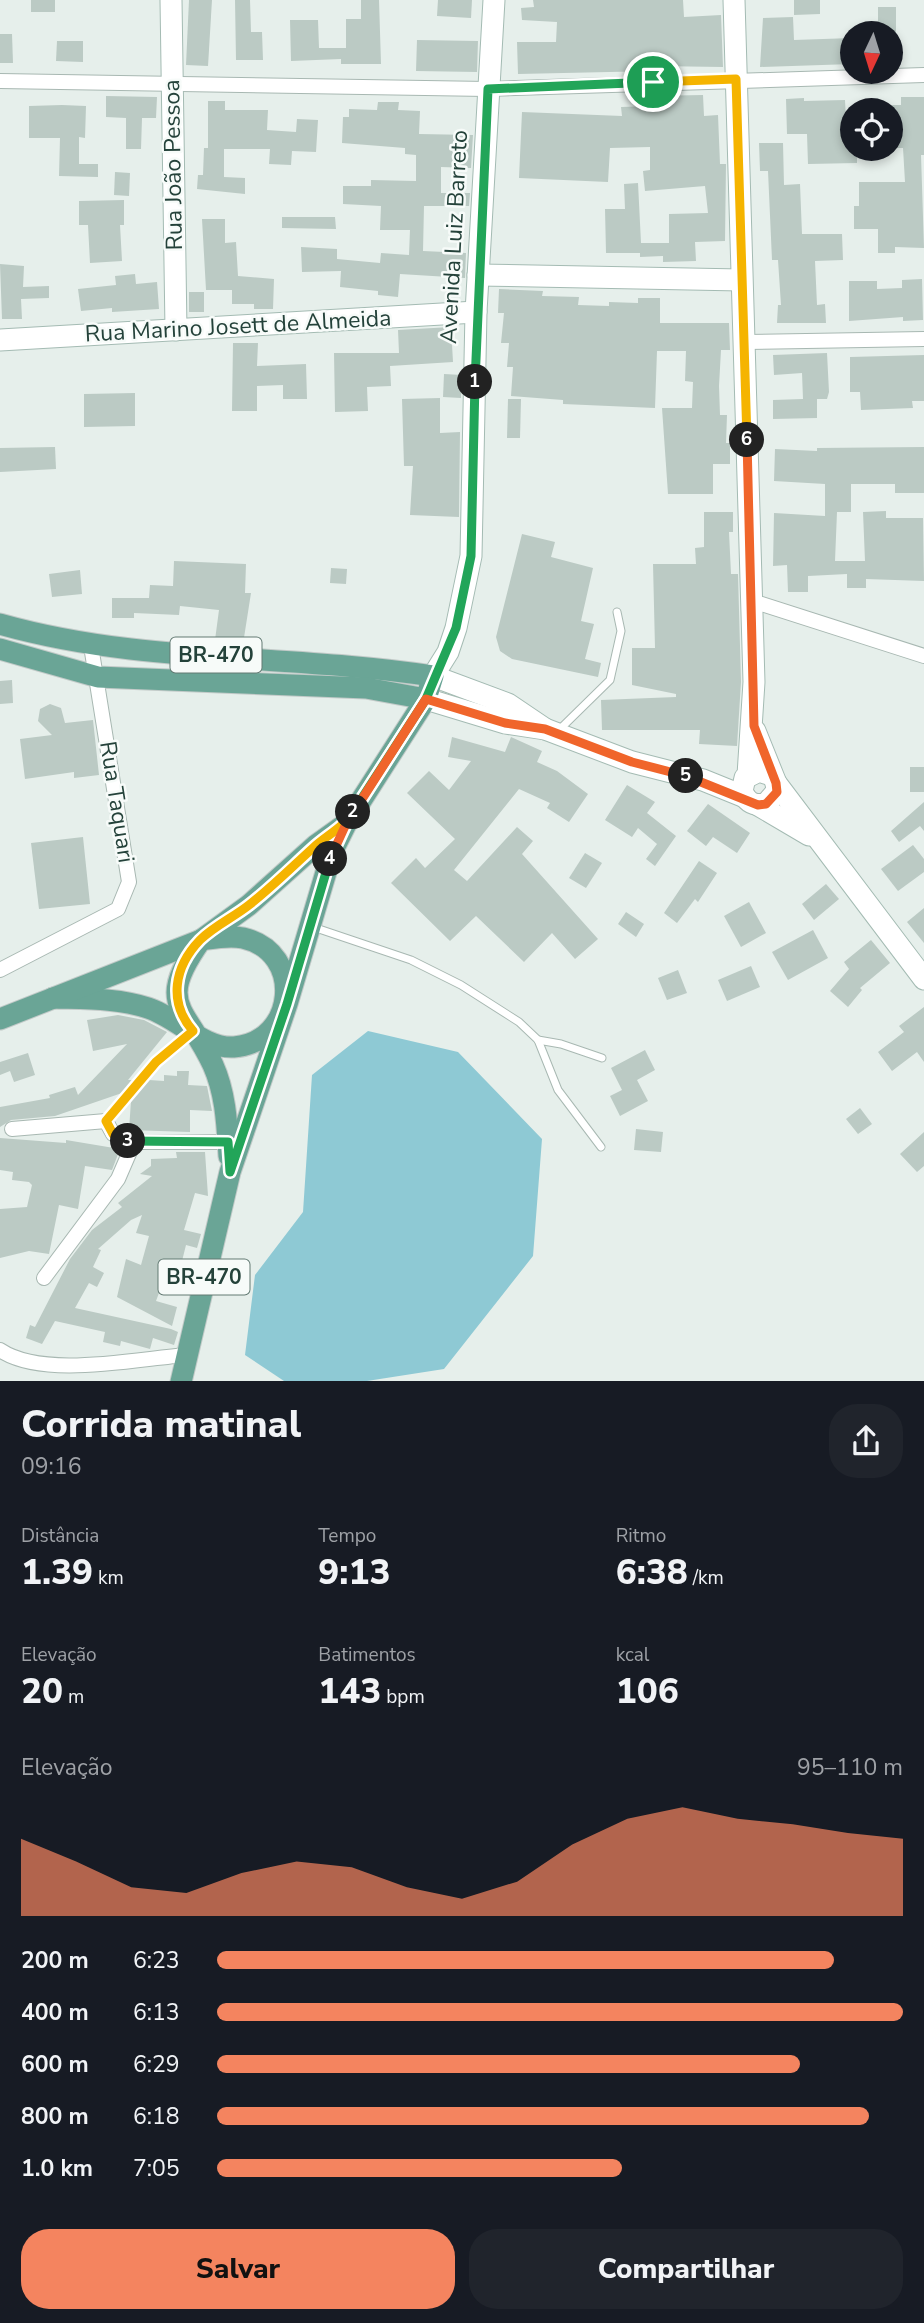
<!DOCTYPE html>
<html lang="pt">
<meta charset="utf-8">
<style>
:root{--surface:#171b24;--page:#20242c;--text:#f1f3f6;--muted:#9ea1a6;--accent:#f4845f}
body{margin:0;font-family:"Nunito Sans",sans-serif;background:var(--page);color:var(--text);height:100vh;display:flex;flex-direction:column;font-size:26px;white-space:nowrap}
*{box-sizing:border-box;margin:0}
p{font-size:23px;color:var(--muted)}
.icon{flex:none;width:38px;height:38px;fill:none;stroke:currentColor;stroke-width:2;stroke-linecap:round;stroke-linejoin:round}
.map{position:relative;height:1381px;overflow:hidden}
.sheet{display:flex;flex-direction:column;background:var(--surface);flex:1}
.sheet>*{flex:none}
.needle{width:46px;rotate:184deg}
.fabs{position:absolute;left:840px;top:21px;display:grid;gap:14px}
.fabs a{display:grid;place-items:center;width:63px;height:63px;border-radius:50%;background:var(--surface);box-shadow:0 4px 10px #0003;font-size:35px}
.pin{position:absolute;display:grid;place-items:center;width:60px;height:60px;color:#fff;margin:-30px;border:4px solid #fff;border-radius:50%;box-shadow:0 2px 7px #0007}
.km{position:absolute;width:35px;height:35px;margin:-18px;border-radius:50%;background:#222;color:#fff;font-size:19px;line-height:35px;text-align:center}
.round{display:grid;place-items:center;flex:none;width:74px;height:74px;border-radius:28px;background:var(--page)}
.head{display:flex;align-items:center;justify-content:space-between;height:119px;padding:0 21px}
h1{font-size:38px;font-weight:800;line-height:52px}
.stats{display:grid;grid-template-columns:repeat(3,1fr);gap:10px;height:119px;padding:7px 21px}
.stats div{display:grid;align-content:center}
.stats b{font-size:35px;font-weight:800}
.stats small{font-size:19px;font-weight:400}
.stats p{font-size:19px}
.chart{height:196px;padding:14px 21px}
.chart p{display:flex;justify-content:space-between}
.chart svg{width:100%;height:126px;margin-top:7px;fill:var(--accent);opacity:.7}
.action{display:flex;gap:14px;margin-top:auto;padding:14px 21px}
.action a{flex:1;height:80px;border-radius:28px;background:var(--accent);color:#111;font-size:28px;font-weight:800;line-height:80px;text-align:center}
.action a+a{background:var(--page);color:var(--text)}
ul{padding:0 21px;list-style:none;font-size:23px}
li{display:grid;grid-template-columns:112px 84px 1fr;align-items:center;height:52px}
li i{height:18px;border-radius:9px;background:var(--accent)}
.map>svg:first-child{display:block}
.water{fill:#8ec9d4}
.building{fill:#bbcac4}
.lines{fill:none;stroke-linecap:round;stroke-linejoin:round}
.lane-casing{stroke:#a8b8b2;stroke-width:9}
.street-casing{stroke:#a8b8b2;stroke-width:16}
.secondary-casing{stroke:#a4bbb3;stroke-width:23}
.primary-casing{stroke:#c2cac8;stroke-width:23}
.lane{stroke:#fff;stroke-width:7}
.street{stroke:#fff;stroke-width:14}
.secondary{stroke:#fff;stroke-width:21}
.primary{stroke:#6aa596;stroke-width:21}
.split-1-casing{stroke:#fff;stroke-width:14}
.split-2-casing{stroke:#fff;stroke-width:14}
.split-3-casing{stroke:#fff;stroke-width:14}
.split-4-casing{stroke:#fff;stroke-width:14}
.split-5-casing{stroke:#fff;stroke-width:14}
.split-6-casing{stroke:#fff;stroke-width:14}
.split-7-casing{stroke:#fff;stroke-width:14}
.split-1{stroke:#22a559;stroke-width:9}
.split-2{stroke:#22a559;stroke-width:9}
.split-3{stroke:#f5b400;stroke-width:9}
.split-4{stroke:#22a559;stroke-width:9}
.split-5{stroke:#f0652b;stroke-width:9}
.split-6{stroke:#f0652b;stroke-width:9}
.split-7{stroke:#f5b400;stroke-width:9}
.labels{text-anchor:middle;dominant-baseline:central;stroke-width:5;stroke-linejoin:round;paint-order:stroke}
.shield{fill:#f7fbf9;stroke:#637a73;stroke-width:2}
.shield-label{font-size:21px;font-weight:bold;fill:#24423a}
.street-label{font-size:23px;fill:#24423a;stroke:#f7fbf9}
</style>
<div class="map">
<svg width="924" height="1382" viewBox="0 0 924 1382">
<rect width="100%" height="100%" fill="#e6efeb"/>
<!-- water -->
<polygon class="water" points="368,1031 458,1052 542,1139 533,1256 444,1369 367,1381 284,1381 245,1355 255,1275 303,1212 312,1075"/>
<!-- building -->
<g class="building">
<rect x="31" y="0" width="24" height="12"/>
<polygon points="189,0 212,0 208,66 186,65"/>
<polygon points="235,0 250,0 251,32 262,32 263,60 236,60"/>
<polygon points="361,0 379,0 381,64 341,64 341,59 291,61 290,20 318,20 319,48 346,48 346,19 361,19"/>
<polygon points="438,0 472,0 471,18 437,16"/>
<polygon points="533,0 683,0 684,17 721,15 723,67 655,66 655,71 518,74 517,42 556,42 557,22 522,20 521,8 534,7"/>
<polygon points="794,0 820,0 820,14 794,15"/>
<rect x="878" y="7" width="18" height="26"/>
<polygon points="793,17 794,40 852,38 852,64 760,67 763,18"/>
<polygon points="0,34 12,34 13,63 0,63"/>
<polygon points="417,40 478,41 477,72 416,71"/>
<polygon points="57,41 83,41 83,62 56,61"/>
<polygon points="703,95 704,116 718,115 720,164 726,164 725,241 695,242 696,261 663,262 663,256 640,257 640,253 606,253 605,209 625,209 624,184 638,183 641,243 669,243 669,214 708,213 705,186 645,191 643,171 650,170 650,147 610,148 608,182 519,178 522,112 622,116 621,107 651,106 650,96"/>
<polygon points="106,96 157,97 156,118 142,118 141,149 126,149 126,118 106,117"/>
<polygon points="901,97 924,97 924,155 921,155 924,248 895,247 895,253 878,253 878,229 854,229 854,206 859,206 859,182 905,182 903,148 891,148 891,105 901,105"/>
<polygon points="804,98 804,101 845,100 847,140 852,139 852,149 857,149 857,163 808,164 807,134 787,134 786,99"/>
<polygon points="208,101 225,101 225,110 268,110 267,130 296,132 297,119 318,120 316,152 292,151 291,165 269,164 270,149 224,149 224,177 245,178 245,194 197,189 198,175 203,175 204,148 208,148"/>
<polygon points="378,102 399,102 398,110 420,111 419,134 473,135 471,168 441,167 441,193 470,193 469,206 424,206 423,251 466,253 465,278 400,274 398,297 378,295 378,291 340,287 341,271 302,272 301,247 337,249 337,259 380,263 381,253 409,255 410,230 380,230 381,206 343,204 343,186 371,186 371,180 416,181 416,155 405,154 405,148 342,143 343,117 349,117 349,109 377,110"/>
<polygon points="62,105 86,106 85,138 79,137 79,164 98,164 98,177 59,176 60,138 29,138 29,106"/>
<polygon points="759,143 783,143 784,185 800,184 802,234 842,234 843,260 815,261 817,305 825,304 826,323 777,323 778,305 781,305 778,260 772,260 768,171 760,171"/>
<polygon points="115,172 130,173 129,196 114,195"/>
<polygon points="124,200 124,225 120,225 122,261 90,263 88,225 79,225 79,201"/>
<polygon points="282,217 335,217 336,229 282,228"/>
<polygon points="202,219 225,219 225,243 236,242 238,276 274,279 273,309 254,309 254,304 232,304 232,290 206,290"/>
<polygon points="0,264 24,266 23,287 49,286 49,298 21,299 22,319 2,319"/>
<polygon points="135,274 136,284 157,282 159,309 112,312 112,308 81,311 78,289 116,285 115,276"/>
<polygon points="922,279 923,320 903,321 903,317 849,321 849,281 877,281 877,289 902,288 902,280"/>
<polygon points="499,289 543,291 542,296 579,297 578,305 609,306 609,302 638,303 638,298 660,298 660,323 729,323 730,350 721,350 719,386 720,415 727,415 726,443 730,443 730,464 713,464 713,494 668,494 662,408 692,408 693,382 685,381 686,351 657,351 655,408 563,404 563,400 511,396 513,367 507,367 509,343 501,343 504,313 498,313"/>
<rect x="189" y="292" width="15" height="20"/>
<polygon points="451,327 453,362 390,366 391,386 367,387 368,411 335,412 334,353 399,353 398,330"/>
<polygon points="233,343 258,343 257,366 306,364 307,399 283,399 283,385 257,386 257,411 232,411"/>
<polygon points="827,353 829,392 827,399 817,399 817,418 773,419 773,400 803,399 802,373 774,375 773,355"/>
<polygon points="924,355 924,401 912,401 913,408 861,410 860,392 850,392 850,357"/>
<polygon points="444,374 462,375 461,398 443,397"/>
<polygon points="135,393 135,426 84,427 84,394"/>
<polygon points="440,398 440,433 460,432 459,517 410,515 413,466 404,466 402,399"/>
<polygon points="508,399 521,399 520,438 507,438"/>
<polygon points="55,447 56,469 0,472 0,448"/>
<polygon points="924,447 924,493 895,493 895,484 851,484 851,512 837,512 835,561 865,561 863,512 886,511 886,518 923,518 924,581 866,579 866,588 847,588 847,574 808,576 808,592 788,592 787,565 773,566 774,513 825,516 825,484 774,481 775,449 817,451 817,448"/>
<polygon points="704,512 733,512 733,532 729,532 731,574 738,574 741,682 737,746 699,744 700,730 602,730 601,700 676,697 676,694 632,685 632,648 655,648 653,564 696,564 695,548 704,547"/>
<polygon points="522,534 555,542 551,557 593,568 581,621 594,624 585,659 601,663 598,677 512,659 500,651 496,637"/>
<polygon points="174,561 246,564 245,593 251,593 243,644 215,640 219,610 180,606 179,615 134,613 134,618 112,618 112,598 149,598 150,585 173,586"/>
<polygon points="331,568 347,569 346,584 330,583"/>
<polygon points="80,570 82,594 52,597 49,574"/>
<polygon points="12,680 13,703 0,704 0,681"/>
<polygon points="50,704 61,708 65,723 93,720 99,775 74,778 74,772 25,779 20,739 52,735 38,721 40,709"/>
<polygon points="452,737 505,752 511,737 542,751 537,762 557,771 588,794 569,822 547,808 550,803 519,789 454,870 467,881 517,827 533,841 522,854 598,939 575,959 552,933 524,962 476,916 450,941 391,883 416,858 425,868 455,839 407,793 429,771 449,790 471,761 448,757"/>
<rect x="910" y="767" width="14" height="25"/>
<polygon points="627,785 655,802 647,813 676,836 655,866 646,859 657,844 638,828 632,837 605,820"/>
<polygon points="924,802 924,831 920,826 899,842 891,831"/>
<polygon points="708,804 750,833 737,853 713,837 706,846 687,831"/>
<polygon points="83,837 90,904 39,909 31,843"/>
<polygon points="913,845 924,859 924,872 898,891 881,869"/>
<polygon points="585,853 602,863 586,888 569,878"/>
<polygon points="699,861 717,873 698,902 695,899 677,923 664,913"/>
<polygon points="826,884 839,899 814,920 802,904"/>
<polygon points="749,902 766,933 741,947 724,916"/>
<polygon points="924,908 924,943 907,922"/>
<polygon points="626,912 644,924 636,937 618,924"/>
<polygon points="813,930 828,958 788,980 772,952"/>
<polygon points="871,940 890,963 860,988 862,990 848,1007 830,991 849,969 844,962"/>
<polygon points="751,966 760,987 727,1001 718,980"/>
<polygon points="678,970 687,993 667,1000 658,978"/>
<polygon points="924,1007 924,1062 917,1052 892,1071 878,1052 904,1032 899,1026"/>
<polygon points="118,1015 144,1020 167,1032 128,1080 133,1080 122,1093 55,1116 11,1120 0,1127 0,1107 50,1098 49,1095 75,1087 78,1095 127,1044 93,1051 87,1020"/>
<polygon points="645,1050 655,1070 637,1080 648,1101 620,1116 610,1096 622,1090 611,1068"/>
<polygon points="28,1053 35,1075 14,1082 10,1071 0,1075 0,1062"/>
<polygon points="177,1071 189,1071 188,1085 207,1086 212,1111 190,1110 190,1132 129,1130 131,1101 149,1080 164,1081 164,1075 177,1076"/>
<polygon points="860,1108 872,1124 858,1134 846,1119"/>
<polygon points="636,1129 663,1132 661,1152 634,1150"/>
<polygon points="924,1132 924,1166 917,1172 900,1154"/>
<polygon points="0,1138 66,1143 66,1140 120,1149 112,1170 85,1166 78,1209 59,1205 49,1254 29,1251 0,1258 0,1209 27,1207 32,1185 29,1182 12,1180 13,1172 0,1170"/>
<polygon points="176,1152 205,1152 208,1196 195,1193 184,1230 201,1234 197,1248 186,1245 179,1273 167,1271 156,1301 177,1307 172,1326 117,1297 126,1259 141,1265 149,1236 136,1233 142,1215 131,1220 98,1249 101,1250 93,1267 104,1273 97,1287 89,1283 75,1308 171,1329 178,1332 174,1345 153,1338 150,1349 121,1341 120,1346 103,1342 105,1332 55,1321 42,1344 26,1338 30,1325 35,1327 70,1259 92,1230 122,1207 118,1203 152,1176 140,1174 151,1166 151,1159 177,1158"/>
</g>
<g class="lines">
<defs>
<g id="lane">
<polyline points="559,730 610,680 621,631 617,612"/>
<polyline points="313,927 411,960 461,985 519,1022 538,1040 558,1090 601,1147"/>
<polyline points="538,1040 561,1044 602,1058"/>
<polyline points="106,1121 156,1062 190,1034"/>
</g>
<g id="street">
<polyline points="0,81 487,89 924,75"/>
<polyline points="745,342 924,339"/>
<polyline points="752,601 924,656"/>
<polyline points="0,970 118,909 129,882 91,646"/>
<polyline points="12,1129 106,1121 113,1134 134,1142 228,1142"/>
<polyline points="44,1278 118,1179 134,1142"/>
<path d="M0 1350C43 1379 135 1359 186 1355"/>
</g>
<g id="secondary">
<polyline points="171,0 176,330"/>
<polyline points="494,0 476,312 471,556 456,628 448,652 433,676 508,704 545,729"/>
<polyline points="734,0 754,682 748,775"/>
<polyline points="478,275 741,280"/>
<polyline points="0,340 476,312"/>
<polyline points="426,699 505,723 545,729 632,762 703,780 745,797"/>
<path d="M755 731 776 783 777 791 766 804C754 806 747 803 742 791L745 778 759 771 771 775"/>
<polyline points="776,783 924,979"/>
<polyline points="758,805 809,835"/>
</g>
<g id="primary">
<path d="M0 624C141 664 289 654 433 676L426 699 346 824 332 852 287 1004 230 1172 181 1382"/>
<polyline points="0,649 98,677 366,688 426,699"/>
<path d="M53 998C85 999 118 998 148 1008 177 1017 203 1049 234 1047 297 1042 305 952 243 938 229 935 215 938 201 940 154 1006 186 1006 213 1065 226 1094 227 1125 229 1156"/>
<polyline points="0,1019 201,940 249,905 316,845 344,825"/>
</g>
</defs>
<!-- lane casing -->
<use href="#lane" class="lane-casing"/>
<!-- street casing -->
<use href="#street" class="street-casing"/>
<!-- secondary casing -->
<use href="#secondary" class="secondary-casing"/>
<!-- primary casing -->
<use href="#primary" class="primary-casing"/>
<!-- lane -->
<use href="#lane" class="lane"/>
<!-- street -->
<use href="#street" class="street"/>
<!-- secondary -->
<use href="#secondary" class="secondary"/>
<!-- primary -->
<use href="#primary" class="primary"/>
</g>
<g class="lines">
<defs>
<polyline id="split-1" points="475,382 488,89 653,82"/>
<polyline id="split-2" points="353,812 426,699 456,628 471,556 475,382"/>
<path id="split-3" d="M128 1141 113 1134 106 1121 156 1062 193 1031C168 1002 174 967 200 940 214 926 234 917 249 905 271 888 292 867 313 848 327 835 343 828 353 812"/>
<polyline id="split-4" points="128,1141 228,1142 230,1172 287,1004 330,859"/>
<polyline id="split-5" points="330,859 346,824 426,699 505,723 545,729 632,762 686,776"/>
<polyline id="split-6" points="686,776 758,805 766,804 777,792 776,783 754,726 747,440"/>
<polyline id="split-7" points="653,82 736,79 747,440"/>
</defs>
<!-- split-1 casing -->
<use href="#split-1" class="split-1-casing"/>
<!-- split-2 casing -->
<use href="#split-2" class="split-2-casing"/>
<!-- split-3 casing -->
<use href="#split-3" class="split-3-casing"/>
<!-- split-4 casing -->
<use href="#split-4" class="split-4-casing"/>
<!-- split-5 casing -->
<use href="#split-5" class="split-5-casing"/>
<!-- split-6 casing -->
<use href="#split-6" class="split-6-casing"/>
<!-- split-7 casing -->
<use href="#split-7" class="split-7-casing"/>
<!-- split-1 -->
<use href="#split-1" class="split-1"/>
<!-- split-2 -->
<use href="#split-2" class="split-2"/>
<!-- split-3 -->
<use href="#split-3" class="split-3"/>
<!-- split-4 -->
<use href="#split-4" class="split-4"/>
<!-- split-5 -->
<use href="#split-5" class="split-5"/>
<!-- split-6 -->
<use href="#split-6" class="split-6"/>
<!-- split-7 -->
<use href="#split-7" class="split-7"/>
</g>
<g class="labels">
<!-- shield labels -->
<g class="shield">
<rect x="170.5" y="637.5" width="91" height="35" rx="5"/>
<rect x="158.5" y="1259.5" width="91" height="35" rx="5"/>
</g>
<g class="shield-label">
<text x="216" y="655">BR-470</text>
<text x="204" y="1277">BR-470</text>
</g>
<!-- street labels -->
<g class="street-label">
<text transform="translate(173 165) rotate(-91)">Rua João Pessoa</text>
<text transform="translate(454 237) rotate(-87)">Avenida Luiz Barreto</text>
<text transform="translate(238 326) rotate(-3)">Rua Marino Josett de Almeida</text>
<text transform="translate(117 802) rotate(81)">Rua Taquari</text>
</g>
</g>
</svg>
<div class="fabs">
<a><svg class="needle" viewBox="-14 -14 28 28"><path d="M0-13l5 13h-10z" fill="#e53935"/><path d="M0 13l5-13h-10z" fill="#9ea1a6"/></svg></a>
<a><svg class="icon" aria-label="locate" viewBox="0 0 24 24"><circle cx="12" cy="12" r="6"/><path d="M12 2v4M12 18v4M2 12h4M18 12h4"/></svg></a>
</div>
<div class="pin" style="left:653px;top:82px;background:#1e9e55"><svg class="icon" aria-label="arrive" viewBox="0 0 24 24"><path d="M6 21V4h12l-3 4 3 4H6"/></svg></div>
<b class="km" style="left:475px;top:382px">1</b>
<b class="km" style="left:353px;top:812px">2</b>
<b class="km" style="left:128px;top:1141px">3</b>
<b class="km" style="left:330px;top:859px">4</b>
<b class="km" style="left:686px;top:776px">5</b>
<b class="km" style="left:747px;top:440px">6</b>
</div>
<section class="sheet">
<div class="head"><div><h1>Corrida matinal</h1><p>09:16</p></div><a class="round"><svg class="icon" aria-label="share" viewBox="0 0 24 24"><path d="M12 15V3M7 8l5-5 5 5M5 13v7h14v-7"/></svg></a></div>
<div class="stats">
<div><p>Distância</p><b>1.39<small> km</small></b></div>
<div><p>Tempo</p><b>9:13</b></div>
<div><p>Ritmo</p><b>6:38<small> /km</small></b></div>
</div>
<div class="stats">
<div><p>Elevação</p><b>20<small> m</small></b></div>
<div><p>Batimentos</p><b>143<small> bpm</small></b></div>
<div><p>kcal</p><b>106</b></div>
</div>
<div class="chart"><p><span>Elevação</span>95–110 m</p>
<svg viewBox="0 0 160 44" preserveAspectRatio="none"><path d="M0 44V17L10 25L20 34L30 36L40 29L50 25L60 27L70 34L80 38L90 32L100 19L110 10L120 6L130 10L140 12L150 15L160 17V44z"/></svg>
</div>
<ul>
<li><b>200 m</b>6:23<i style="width:90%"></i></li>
<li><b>400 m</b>6:13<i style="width:100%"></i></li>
<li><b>600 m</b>6:29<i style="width:85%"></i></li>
<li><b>800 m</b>6:18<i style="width:95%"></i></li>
<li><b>1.0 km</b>7:05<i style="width:59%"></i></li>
</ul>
<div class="action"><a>Salvar</a><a>Compartilhar</a></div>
</section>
